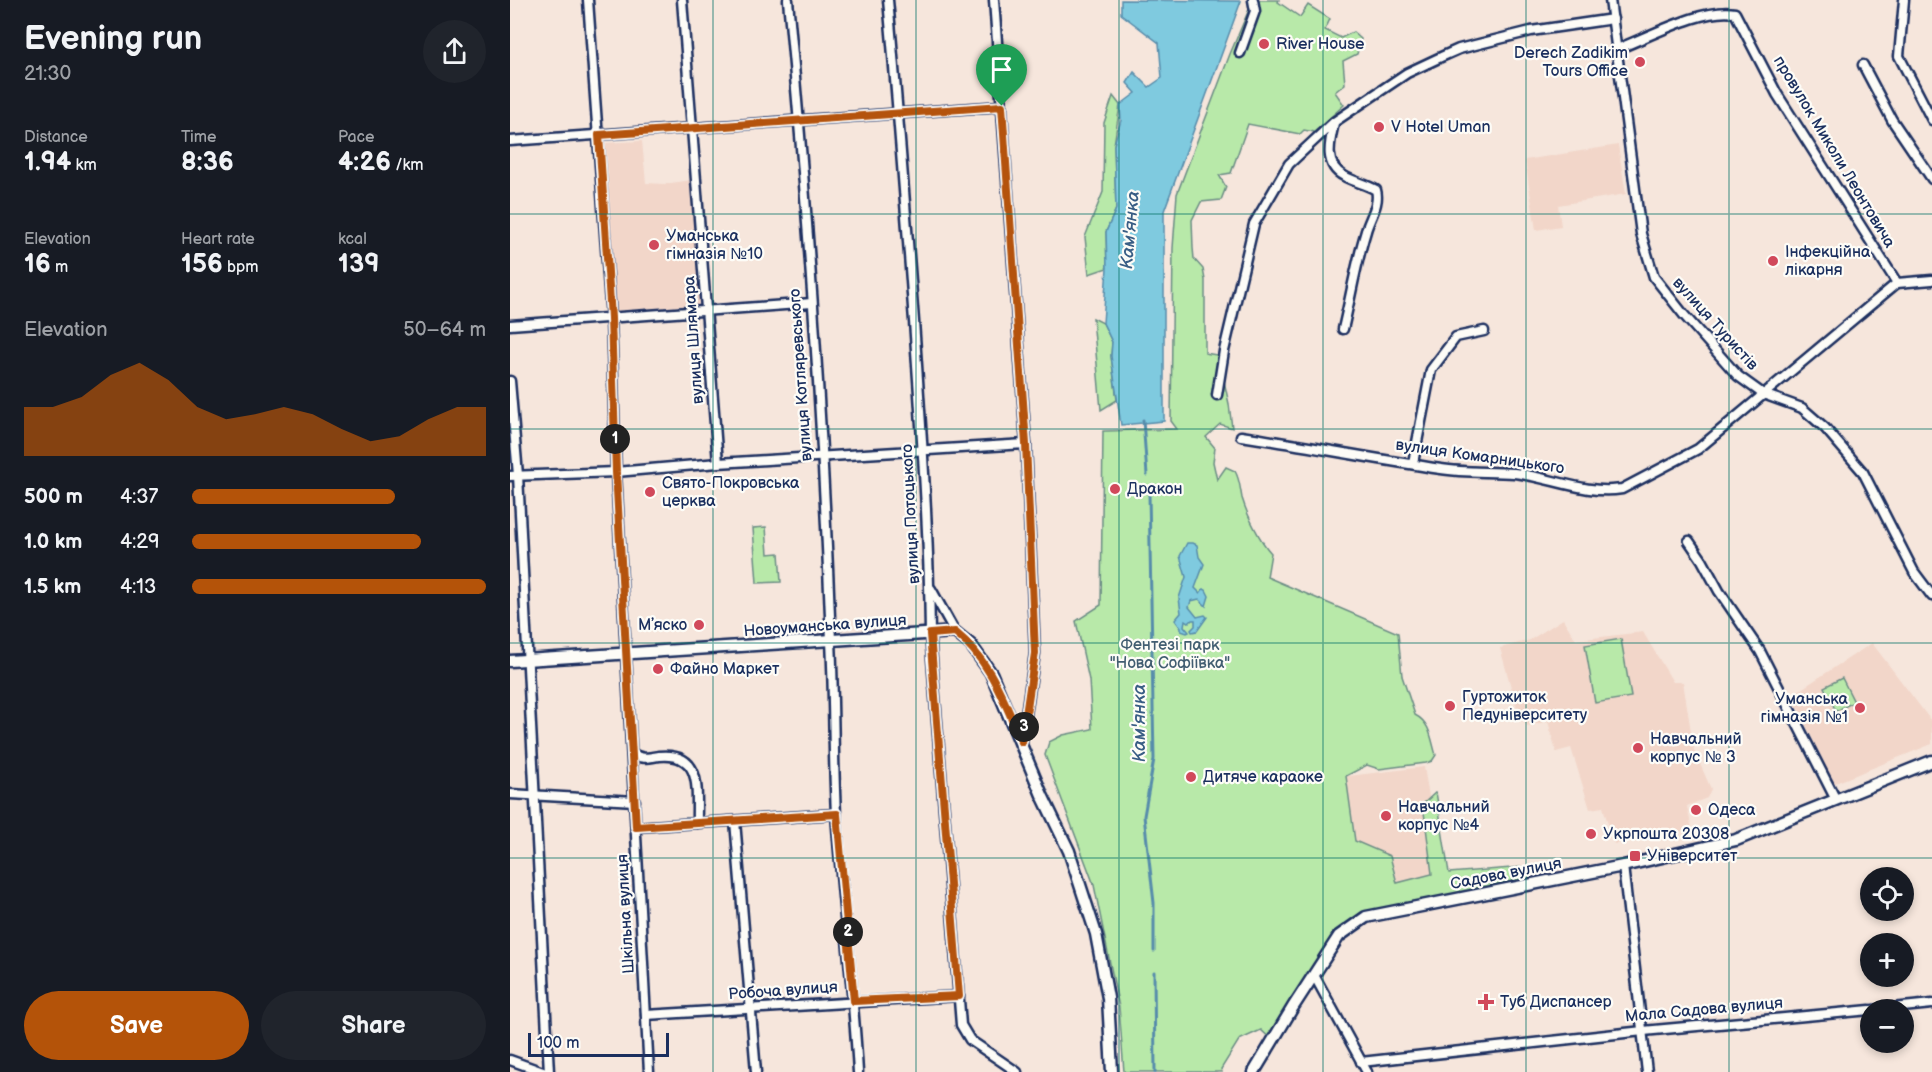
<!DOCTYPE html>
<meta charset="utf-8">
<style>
:root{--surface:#171b24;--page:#20242c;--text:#f1f3f6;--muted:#9ea1a6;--accent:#b45309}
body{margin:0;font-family:"Balsamiq Sans",sans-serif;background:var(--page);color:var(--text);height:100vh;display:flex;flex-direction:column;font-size:22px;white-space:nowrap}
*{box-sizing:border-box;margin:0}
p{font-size:20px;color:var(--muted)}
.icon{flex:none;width:33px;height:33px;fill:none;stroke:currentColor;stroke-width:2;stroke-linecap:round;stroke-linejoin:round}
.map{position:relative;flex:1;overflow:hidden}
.side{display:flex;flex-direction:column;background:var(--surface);width:510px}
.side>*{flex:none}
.tools{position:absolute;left:1350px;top:867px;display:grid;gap:12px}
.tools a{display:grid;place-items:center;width:54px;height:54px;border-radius:50%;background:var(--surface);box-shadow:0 3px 9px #0003;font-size:30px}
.scale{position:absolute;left:18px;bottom:15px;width:141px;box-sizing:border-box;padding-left:6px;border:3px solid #1b2f5e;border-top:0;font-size:16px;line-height:21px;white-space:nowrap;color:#1b2f5e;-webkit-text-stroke:4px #fdfcf7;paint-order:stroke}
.pin{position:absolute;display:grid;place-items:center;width:51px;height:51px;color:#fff;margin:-62px -26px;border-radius:50% 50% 50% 0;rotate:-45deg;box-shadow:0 0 6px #0007}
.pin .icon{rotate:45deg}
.km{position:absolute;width:30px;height:30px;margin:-15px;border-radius:50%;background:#222;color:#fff;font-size:16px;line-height:30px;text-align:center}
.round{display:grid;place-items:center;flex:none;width:63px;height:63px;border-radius:32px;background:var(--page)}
.overview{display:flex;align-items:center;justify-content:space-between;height:102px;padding:0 24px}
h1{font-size:33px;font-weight:600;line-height:45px}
.stats{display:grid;grid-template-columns:repeat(3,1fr);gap:9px;height:102px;padding:6px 24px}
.stats div{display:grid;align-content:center}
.stats b{font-size:26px;font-weight:600}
.stats small{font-size:16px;font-weight:400}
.stats p{font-size:16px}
.chart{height:168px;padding:12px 24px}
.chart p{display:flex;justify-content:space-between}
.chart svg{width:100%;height:108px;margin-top:6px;fill:var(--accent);opacity:.7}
.action{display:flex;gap:12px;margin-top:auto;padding:12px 24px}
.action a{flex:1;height:69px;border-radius:36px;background:var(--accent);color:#fff;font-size:24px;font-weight:600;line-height:69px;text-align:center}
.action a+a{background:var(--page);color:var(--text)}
ul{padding:0 24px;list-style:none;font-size:20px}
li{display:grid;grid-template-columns:96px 72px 1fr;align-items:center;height:45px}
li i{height:15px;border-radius:8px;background:var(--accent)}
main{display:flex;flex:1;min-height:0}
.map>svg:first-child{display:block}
.built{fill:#f2d6c9}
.green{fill:#b8e9a9;stroke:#6a8c84;stroke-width:1.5}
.water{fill:#7fcadf;stroke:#578cab;stroke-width:1.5}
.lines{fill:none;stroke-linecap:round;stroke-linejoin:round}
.stream{stroke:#578cab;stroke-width:3}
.minor-casing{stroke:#1b2f5e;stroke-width:13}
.tertiary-casing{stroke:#1b2f5e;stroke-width:15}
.minor{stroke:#fdfcf7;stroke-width:8}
.tertiary{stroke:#fdfcf7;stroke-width:10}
.route-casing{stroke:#fff;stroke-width:12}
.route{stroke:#b45309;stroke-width:8}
.grid{fill:none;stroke:#0f766e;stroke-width:1.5;stroke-opacity:0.55}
.poi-dot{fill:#d1495b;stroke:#fdfcf7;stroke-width:2}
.labels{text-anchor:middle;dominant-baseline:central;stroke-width:4.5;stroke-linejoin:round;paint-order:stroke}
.poi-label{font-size:16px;fill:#1b2f5e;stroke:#fdfcf7;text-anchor:start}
.street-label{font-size:16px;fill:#1b2f5e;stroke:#fdfcf7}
.park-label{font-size:16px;fill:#425e71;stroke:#fdfcf7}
.water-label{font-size:18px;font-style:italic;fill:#395e85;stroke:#fdfcf7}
</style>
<main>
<section class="side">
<div class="overview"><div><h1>Evening run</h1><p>21:30</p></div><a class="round"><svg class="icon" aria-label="share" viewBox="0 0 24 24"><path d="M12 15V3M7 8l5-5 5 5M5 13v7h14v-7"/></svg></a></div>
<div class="stats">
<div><p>Distance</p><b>1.94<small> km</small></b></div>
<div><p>Time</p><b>8:36</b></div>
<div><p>Pace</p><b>4:26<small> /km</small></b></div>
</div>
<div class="stats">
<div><p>Elevation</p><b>16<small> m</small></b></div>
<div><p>Heart rate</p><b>156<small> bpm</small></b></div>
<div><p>kcal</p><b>139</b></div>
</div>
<div class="chart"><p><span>Elevation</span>50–64 m</p>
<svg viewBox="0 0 160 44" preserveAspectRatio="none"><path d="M0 44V24L10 24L20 20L30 11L40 6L50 13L60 24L70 29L80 27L90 24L100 27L110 33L120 38L130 36L140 29L150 24L160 24V44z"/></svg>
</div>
<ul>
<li><b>500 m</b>4:37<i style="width:69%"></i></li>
<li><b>1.0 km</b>4:29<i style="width:78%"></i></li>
<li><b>1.5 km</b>4:13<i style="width:100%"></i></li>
</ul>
<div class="action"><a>Save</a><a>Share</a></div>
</section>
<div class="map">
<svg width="1422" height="1072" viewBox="0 0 1422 1072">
<rect width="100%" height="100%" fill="#f6e6dc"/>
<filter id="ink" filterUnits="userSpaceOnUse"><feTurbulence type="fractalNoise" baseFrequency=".0167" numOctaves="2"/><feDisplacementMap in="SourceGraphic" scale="12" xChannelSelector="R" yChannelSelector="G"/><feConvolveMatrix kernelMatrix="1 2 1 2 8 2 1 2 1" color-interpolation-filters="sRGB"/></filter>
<g filter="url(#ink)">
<!-- built -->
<g class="built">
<polygon points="132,141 136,183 154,184 182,180 193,307 104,313 93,143"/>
<polygon points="1108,145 1116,194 1048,205 1051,226 1026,230 1015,160"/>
<polygon points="1053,619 1066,640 1133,632 1163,682 1173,682 1184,750 1201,789 1197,798 1177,806 1182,829 1104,844 1093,807 1080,809 1061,748 1046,752 1038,721 1017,726 1009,716 990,648 1020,640"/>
<polygon points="1362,643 1422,722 1422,744 1323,784 1282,695"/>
<polygon points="914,767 934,884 841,893 830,777"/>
</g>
<!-- green -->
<g class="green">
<path d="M743 0H769L768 2 790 17 798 5 820 19 815 30 831 38 843 32 851 39 847 54 833 61 835 84 825 92 834 105 804 132 794 130 790 134 738 124 721 173 709 175 716 187 711 200 691 202 682 220 683 248 684 259 693 269 695 280V353L713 356 711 367 719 404 722 428 710 424 696 437 705 448 703 462 707 480 716 467 725 471C730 480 730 488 732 498 737 515 750 541 761 553L757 577 888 633 892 676 905 715C921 723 921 740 926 755L922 761 916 763 869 769 857 765 836 776 845 841 880 856 887 883 922 874 913 804 926 792 939 873 1014 867 1023 884 856 917 829 936 763 1041 751 1030 729 1040 711 1069 712 1072H614L609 1007 584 885 535 755 539 742 553 735 582 729 579 680 566 621 591 605 593 431 667 429 661 421 663 248 667 194 720 54Z"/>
<polygon points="603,96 610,105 604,145 606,209 596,232 597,268 579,274 575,237 593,192 594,123"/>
<polygon points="583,318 593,323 602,342 601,356 607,400 591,410"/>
<polygon points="256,527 258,554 269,553 271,582 247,583 243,528"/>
<polygon points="1111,639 1121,697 1085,703 1075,645"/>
<polygon points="1332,678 1344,702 1326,711 1314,687"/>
</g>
<!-- water -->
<g class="water">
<polygon points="611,0 731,1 654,211 654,421 611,425 601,356 602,342 593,323 597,268 596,232 606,209 604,145 611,120 610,105 626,93 617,83 624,72 639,87 652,78 649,43 611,14"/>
<polygon points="677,543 683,543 687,545 689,557 694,564 685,588 690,593 693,589 696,590 699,596 696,606 689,599 681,601 679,607 687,617 695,615 697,617 687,631 682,632 681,630 685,626 685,620 682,620 679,623 675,620 674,626 679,632 677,633 671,631 671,628 665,620 671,613 669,598 676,577 670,556"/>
</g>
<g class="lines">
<!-- stream -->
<g class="stream">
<polyline points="633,420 637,475"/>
<polyline points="639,493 644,759 634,816 644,903 644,951"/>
<polyline points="644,972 645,1072"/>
</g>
<defs>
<g id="minor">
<polyline points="78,0 101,318 106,472 139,1072"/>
<polyline points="172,0 208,463"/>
<path d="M278 0C298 213 313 427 321 641 324 699 323 756 326 814 332 900 343 986 348 1072"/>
<path d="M378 0C388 107 396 214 404 321 411 425 419 529 420 634L451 1025 460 1040 507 1072"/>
<polyline points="484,0 516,444 525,653 512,742"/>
<polyline points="1100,0 1131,234 1144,277 1174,315 1228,376 1253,394 1292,408 1315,428 1353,472 1404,572 1422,596"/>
<polyline points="1394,0 1389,56 1422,120"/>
<path d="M1107 49C1139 37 1193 7 1225 13L1267 94 1387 283"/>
<polyline points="730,53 745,11 743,0"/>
<polyline points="1353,65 1382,120 1422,179"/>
<path d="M824 123C820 141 813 165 834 176 844 182 856 184 866 190 870 204 860 217 856 231 846 263 841 296 833 329"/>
<polyline points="0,141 492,106"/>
<polyline points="1387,283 1422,280"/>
<polyline points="0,325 302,303"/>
<polyline points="0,381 8,475 39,1072"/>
<polyline points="707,395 714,351 744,224 779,164 824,122 897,73 931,57 949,49 1021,31 1103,19"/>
<path d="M731 436C798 446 864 459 931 469 955 473 980 471 1004 473 1040 477 1076 495 1112 489L1188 449 1387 283"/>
<polyline points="903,463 921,370 946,337 974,331"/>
<polyline points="0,476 106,472 208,463 516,444"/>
<polyline points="1179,541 1192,560 1209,591 1250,651 1326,800"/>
<polyline points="421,589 445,632"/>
<path d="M122 753C131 760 138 758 149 756 194 752 186 791 187 823"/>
<polyline points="0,794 125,801"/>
<polyline points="225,821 246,1072"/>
<polyline points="126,827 326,814"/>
<polyline points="1113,866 1137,1072"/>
<polyline points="804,975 857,1072"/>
<polyline points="1363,1010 1422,1004"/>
<polyline points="136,1015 449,996"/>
<polyline points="0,1060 33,1072"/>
<polyline points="851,1062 1133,1031 1360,1010"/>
</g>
<g id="tertiary">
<polyline points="0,661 445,632 461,645 481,673 532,795 559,851 586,934 598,998 602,1072"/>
<polyline points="744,1072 783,1007 829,936 856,917 1113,866 1226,840 1422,761"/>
</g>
</defs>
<!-- minor casing -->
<use href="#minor" class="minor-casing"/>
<!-- tertiary casing -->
<use href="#tertiary" class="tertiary-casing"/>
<!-- minor -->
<use href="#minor" class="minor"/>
<!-- tertiary -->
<use href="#tertiary" class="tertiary"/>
</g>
</g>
<g class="lines" filter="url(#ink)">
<defs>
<path id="route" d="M492 106 516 444 525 653 512 742C494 702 481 661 445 632L420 634 449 996 344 1001 327 814 126 827 106 472 101 318 89 135Z"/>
</defs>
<!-- route casing -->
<use href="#route" class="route-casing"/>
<!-- route -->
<use href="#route" class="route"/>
</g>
<!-- grid -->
<path class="grid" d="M203 0V1072M406 0V1072M609 0V1072M813 0V1072M1016 0V1072M1219 0V1072M0 214H1422M0 429H1422M0 643H1422M0 858H1422"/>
<!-- markers -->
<g class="poi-dot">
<circle cx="754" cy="44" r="6"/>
<circle cx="1130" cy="62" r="6"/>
<circle cx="869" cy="127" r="6"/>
<circle cx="144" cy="245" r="6"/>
<circle cx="1263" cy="261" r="6"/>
<circle cx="605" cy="489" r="6"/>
<circle cx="140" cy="492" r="6"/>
<circle cx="189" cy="625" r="6"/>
<circle cx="148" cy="669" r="6"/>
<circle cx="940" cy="706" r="6"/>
<circle cx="1350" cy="708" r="6"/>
<circle cx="1128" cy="748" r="6"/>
<circle cx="681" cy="777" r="6"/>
<circle cx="1186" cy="810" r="6"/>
<circle cx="876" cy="816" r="6"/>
<circle cx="1081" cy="834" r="6"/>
<rect x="1119" y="850" width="12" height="12" rx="3"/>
<path d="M973 993h6v6h6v6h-6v6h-6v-6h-6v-6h6z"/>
</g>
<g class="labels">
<!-- poi labels -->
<g class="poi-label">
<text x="766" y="44">River House</text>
<text x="1118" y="53" text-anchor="end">Derech Zadikim<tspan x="1118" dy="18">Tours Office</tspan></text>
<text x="881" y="127">V Hotel Uman</text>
<text x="156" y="236">Уманська<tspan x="156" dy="18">гімназія №10</tspan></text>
<text x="1275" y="252">Інфекційна<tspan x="1275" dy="18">лікарня</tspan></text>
<text x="152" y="483">Свято-Покровська<tspan x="152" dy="18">церква</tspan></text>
<text x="617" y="489">Дракон</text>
<text x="177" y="625" text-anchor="end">Мʼяско</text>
<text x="160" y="669">Файно Маркет</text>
<text x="952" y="697">Гуртожиток<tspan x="952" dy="18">Педуніверситету</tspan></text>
<text x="1338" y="699" text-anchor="end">Уманська<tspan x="1338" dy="18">гімназія №1</tspan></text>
<text x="1140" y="739">Навчальний<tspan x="1140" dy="18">корпус № 3</tspan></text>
<text x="693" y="777">Дитяче караоке</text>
<text x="888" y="807">Навчальний<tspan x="888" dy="18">корпус №4</tspan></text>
<text x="1198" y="810">Одеса</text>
<text x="1093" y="834">Укрпошта 20308</text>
<text x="1137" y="856">Університет</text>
<text x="990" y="1002">Туб Диспансер</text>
</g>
<!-- street labels -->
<g class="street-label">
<text transform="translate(1324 152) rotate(59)">провулок Миколи Леонтовича</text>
<text transform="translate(1205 324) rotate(48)">вулиця Туристів</text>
<text transform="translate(184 340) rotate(-94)">вулиця Шлямара</text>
<text transform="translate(291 375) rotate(-94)">вулиця Котляревського</text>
<text transform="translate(970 457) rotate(8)">вулиця Комарницького</text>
<text transform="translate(401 514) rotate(-93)">вулиця Потоцького</text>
<text transform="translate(315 626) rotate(-4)">Новоуманська вулиця</text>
<text transform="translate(996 874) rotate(-11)">Садова вулиця</text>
<text transform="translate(116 914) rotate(-93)">Шкільна вулиця</text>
<text transform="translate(273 991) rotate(-4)">Робоча вулиця</text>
<text transform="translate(1194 1010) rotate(-5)">Мала Садова вулиця</text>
</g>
<!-- park labels -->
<g class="park-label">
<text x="660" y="645">Фентезі парк<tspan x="660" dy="18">"Нова Софіївка"</tspan></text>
</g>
<!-- water labels -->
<g class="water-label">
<text transform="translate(620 230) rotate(-85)">Кам'янка</text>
<text transform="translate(629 723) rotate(-90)">Кам'янка</text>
</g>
</g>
</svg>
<div class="tools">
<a><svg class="icon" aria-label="locate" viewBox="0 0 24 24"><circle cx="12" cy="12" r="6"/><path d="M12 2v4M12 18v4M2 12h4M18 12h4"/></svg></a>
<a>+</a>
<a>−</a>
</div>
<div class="scale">100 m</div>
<div class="pin" style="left:492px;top:106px;background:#1e9e55"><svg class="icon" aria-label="arrive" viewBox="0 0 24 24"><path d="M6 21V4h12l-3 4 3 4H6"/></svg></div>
<b class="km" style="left:105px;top:439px">1</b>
<b class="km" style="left:338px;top:932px">2</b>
<b class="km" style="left:514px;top:727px">3</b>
</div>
</main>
